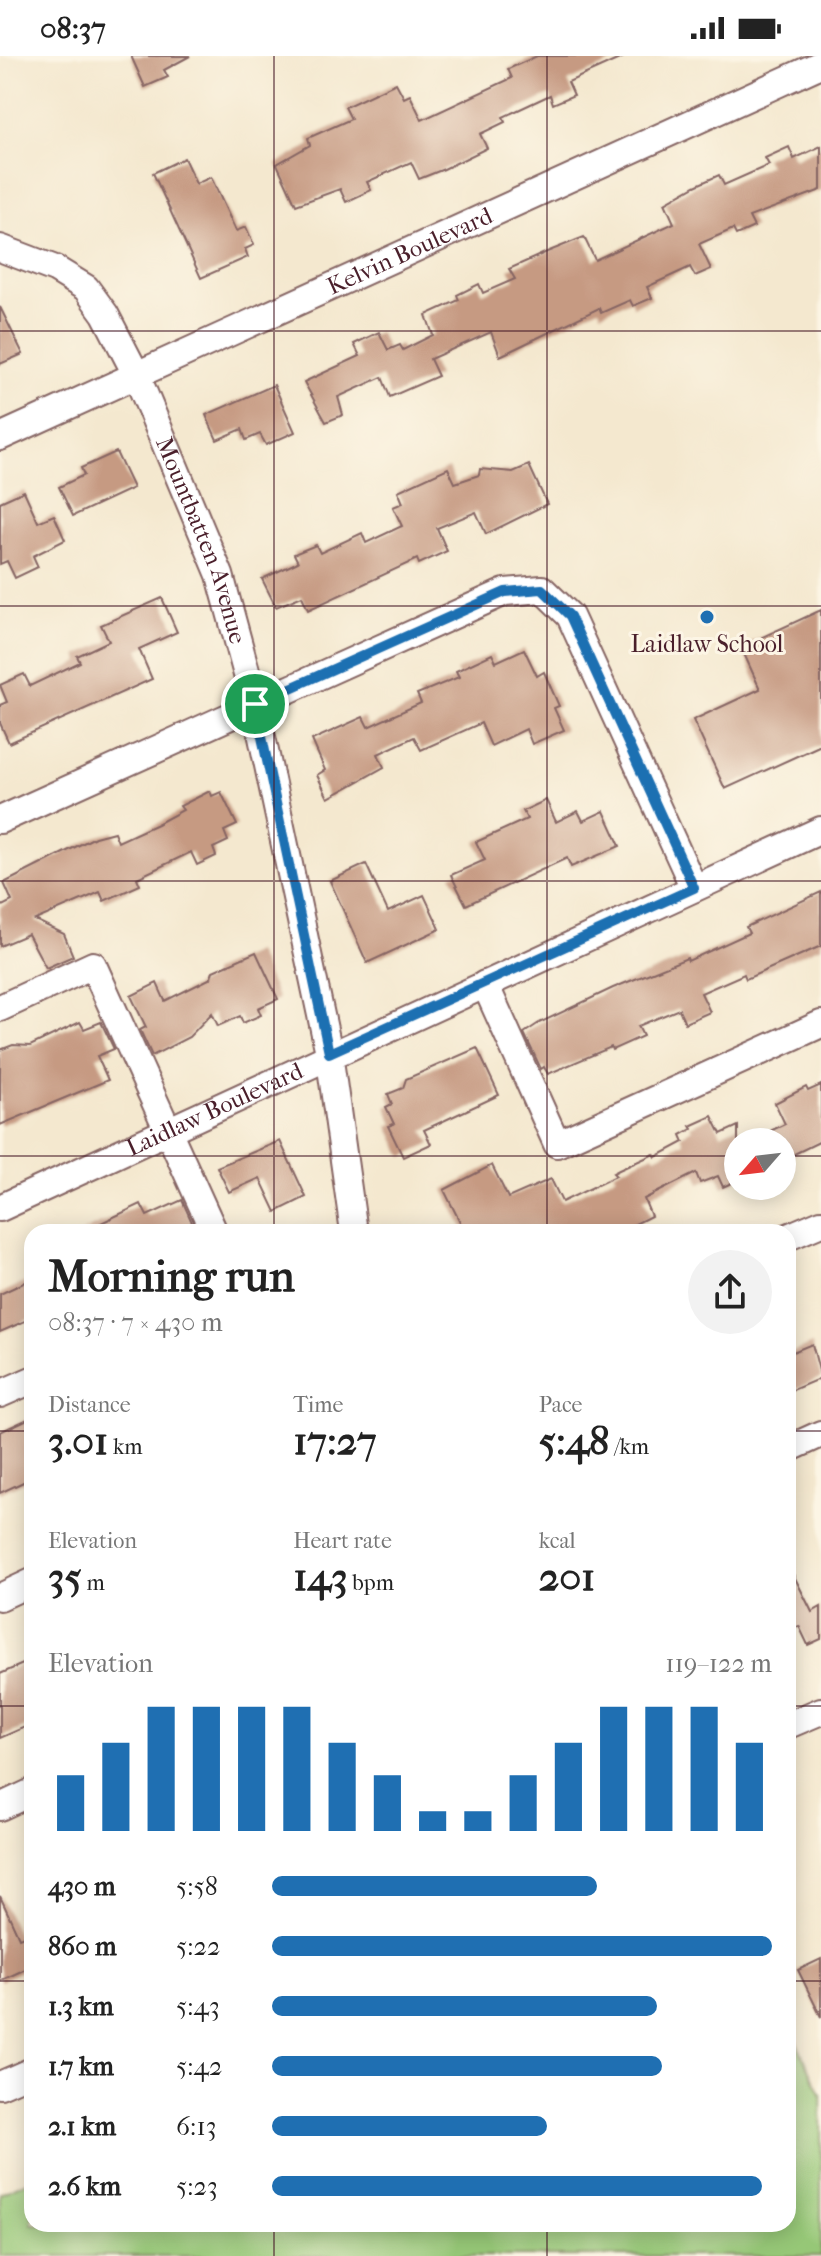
<!DOCTYPE html>
<meta charset="utf-8">
<style>
:root{--surface:#fff;--page:#f2f2f2;--text:#222;--muted:#767676;--accent:#1f6fb2}
body{margin:0;font-family:"IM FELL French Canon",serif;background:var(--page);color:var(--text);height:100vh;display:flex;flex-direction:column;font-size:30px;white-space:nowrap}
*{box-sizing:border-box;margin:0}
p{font-size:26px;color:var(--muted)}
.icon{flex:none;width:44px;height:44px;fill:none;stroke:currentColor;stroke-width:2;stroke-linecap:round;stroke-linejoin:round}
.map{position:relative;flex:1;overflow:hidden}
.side{position:absolute;left:24px;top:1168px;width:772px;height:1008px;display:flex;flex-direction:column;background:var(--surface);border-radius:24px;box-shadow:0 4px 20px #0003}
.side>*{flex:none}
.needle{width:52px;rotate:242deg}
.buttons{position:absolute;left:724px;top:1072px;display:grid;gap:16px}
.buttons a{display:grid;place-items:center;width:72px;height:72px;border-radius:50%;background:var(--surface);box-shadow:0 4px 20px #0003;font-size:40px}
.pin{position:absolute;display:grid;place-items:center;width:68px;height:68px;color:#fff;margin:-34px;border:4px solid #fff;border-radius:50%;box-shadow:0 2px 8px #0007}
.round{display:grid;place-items:center;flex:none;width:84px;height:84px;border-radius:42px;background:var(--page)}
.headline{display:flex;align-items:center;justify-content:space-between;height:136px;padding:0 24px}
h1{font-size:44px;font-weight:700;line-height:60px}
.metrics{display:grid;grid-template-columns:repeat(3,1fr);gap:12px;height:136px;padding:8px 24px}
.metrics div{display:grid;align-content:center}
.metrics b{font-size:40px;font-weight:700}
.metrics small{font-size:22px;font-weight:400}
.metrics p{font-size:22px}
.chart{height:224px;padding:16px 24px}
.chart p{display:flex;justify-content:space-between}
.chart svg{width:100%;height:144px;margin-top:8px;stroke:var(--accent);stroke-width:6}
ul{padding:0 24px;list-style:none;font-size:26px}
li{display:grid;grid-template-columns:128px 96px 1fr;align-items:center;height:60px}
li i{height:20px;border-radius:10px;background:var(--accent)}
.status{display:flex;justify-content:space-between;align-items:center;height:56px;padding:0 40px;background:var(--surface);direction:ltr}
.status svg{height:22px;fill:currentColor}
.map>svg:first-child{display:block}
.green{fill:#96c777;stroke:#707351;stroke-width:2}
.building{fill:#c69a82}
.lines{fill:none;stroke-linecap:round;stroke-linejoin:round}
.minor-casing{stroke:#866564;stroke-width:30}
.minor{stroke:#fff;stroke-width:26}
.route-casing{stroke:#fff;stroke-width:16}
.route{stroke:#1f6fb2;stroke-width:10}
.grid{fill:none;stroke:#4a1f2b;stroke-width:2;stroke-opacity:0.55}
.poi-dot{fill:#1f6fb2;stroke:#fcf5e5;stroke-width:3}
.labels{text-anchor:middle;dominant-baseline:central;stroke-width:6;stroke-linejoin:round;paint-order:stroke}
.street-label{font-size:24px;fill:#4a1f2b;stroke:#fcf5e5}
.poi-label{font-size:24px;fill:#4a1f2b;stroke:#fcf5e5}
</style>
<div class="status"><b>08:37</b><svg viewBox="0 0 49 12"><path d="M0 12V9h3v3zM5 12V6h3v6zM10 12V3h3v9zM15 12V0h3v12zM26 1h20v11H26zM47 4h2v5h-2z"/></svg></div>
<div class="map">
<svg width="821" height="2200" viewBox="0 0 821 2200">
<rect width="100%" height="100%" fill="#fcf5e5"/>
<filter id="ink" filterUnits="userSpaceOnUse"><feTurbulence type="fractalNoise" baseFrequency=".0125" numOctaves="2"/><feDisplacementMap in="SourceGraphic" scale="16" xChannelSelector="R" yChannelSelector="G"/><feConvolveMatrix kernelMatrix="1 2 1 2 8 2 1 2 1" color-interpolation-filters="sRGB"/></filter>
<filter id="wash" filterUnits="userSpaceOnUse"><feTurbulence type="fractalNoise" baseFrequency=".006" numOctaves="4" result="noise"/><feDisplacementMap in="SourceGraphic" scale="32" xChannelSelector="R" yChannelSelector="G"/><feGaussianBlur stdDeviation="1.8" result="paint"/><feColorMatrix in="noise" values="0 0 0 0 0 0 0 0 0 0 0 0 0 0 0 0 0 1.4 0 .05"/><feComposite in="paint" operator="in"/></filter>
<g filter="url(#wash)">
<rect width="100%" height="100%" fill="#f4e8cf"/>
<!-- green -->
<polygon class="green" points="788,1968 821,2038 821,2200 0,2200 0,2137 32,2123 32,2168 788,2168"/>
<g id="blocks">
<!-- building -->
<g class="building">
<polygon points="131,0 190,0 164,14 168,21 145,31"/>
<polygon points="537,0 626,0 568,26 574,39 553,48 550,39 503,61 505,66 480,78 487,92 444,113 419,123 411,106 367,126 371,134 346,146 340,133 296,149 277,108 310,89 308,82 351,63 345,51 396,27 404,42 410,39 422,64 512,22 508,13"/>
<polygon points="821,90 821,134 749,161 754,171 736,179 733,173 699,188 711,213 695,220 690,211 647,231 652,242 633,250 630,244 601,257 599,252 500,300 491,276 430,303 438,320 390,341 382,321 338,341 343,359 326,366 304,326 360,300 354,288 379,276 388,294 400,289 403,294 433,279 426,259 459,244 457,239 479,228 483,237 515,223 509,213 547,196 584,181 595,204 674,167 665,147 695,130 719,119 724,129 769,109 765,102 789,91 794,103"/>
<polygon points="184,102 196,128 211,121 236,175 246,171 254,189 245,193 248,201 201,222 153,117"/>
<polygon points="0,251 23,298 0,308"/>
<polygon points="274,329 295,376 266,389 260,378 246,384 242,373 217,384 206,359"/>
<polygon points="116,396 133,432 73,460 59,431 84,419 81,412"/>
<polygon points="529,409 547,448 486,478 476,456 437,472 447,495 419,508 417,503 308,554 302,540 276,551 262,523 298,506 294,498 316,489 320,497 362,477 366,487 402,470 393,451 403,447 398,435 448,412 455,427 479,419 480,413 513,416"/>
<polygon points="24,435 38,466 54,459 65,484 33,500 38,511 15,522 7,505 0,508 0,446"/>
<polygon points="162,542 177,576 139,593 152,623 9,687 0,667 0,649 7,646 0,629 24,618 30,630 80,606 77,600 109,585 101,569"/>
<polygon points="821,554 821,689 725,733 693,664 760,633 741,591"/>
<polygon points="524,593 537,620 544,616 559,650 554,652 564,674 532,688 526,673 491,690 481,667 421,694 414,681 378,698 384,711 328,742 317,719 325,714 312,684 363,661 368,671 421,647 417,638 459,621 456,615 492,598 496,606"/>
<polygon points="210,735 212,740 221,736 237,769 224,775 228,785 213,792 216,800 197,809 191,796 137,822 140,829 104,845 100,836 35,864 64,878 73,900 46,912 28,878 0,890 0,851 12,845 4,827 95,781 114,776 118,786 157,768 183,754 180,750"/>
<polygon points="546,744 556,766 578,755 583,765 604,755 620,790 571,811 567,802 466,849 451,819 485,804 476,786 527,763 523,755"/>
<polygon points="366,808 388,856 424,839 440,873 367,907 330,825"/>
<polygon points="821,836 821,890 746,923 744,918 701,937 710,956 685,967 679,953 638,970 643,980 612,994 611,991 548,1018 544,1011 541,1013 524,977 539,967 613,932 687,902 688,905 749,877 746,871"/>
<polygon points="256,896 278,943 258,952 261,959 243,967 240,960 218,970 212,957 189,981 152,1000 140,974 146,971 131,940 157,927 165,945 211,922 213,915"/>
<polygon points="80,966 84,973 101,966 114,993 97,1000 108,1024 0,1069 0,994 13,989 30,990"/>
<polygon points="477,992 499,1039 424,1074 431,1088 403,1101 388,1070 394,1068 386,1051 392,1048 388,1038 403,1032 406,1023"/>
<polygon points="821,1029 821,1085 782,1104 782,1086 747,1086 785,1068 775,1047 806,1031 808,1035"/>
<polygon points="712,1060 721,1078 738,1070 738,1124 723,1131 718,1120 700,1127 696,1117 644,1143 651,1160 619,1176 465,1176 444,1134 492,1109 508,1142 551,1123 562,1146 616,1120 613,1117 619,1114 654,1098 656,1101 684,1086 681,1079 692,1073 690,1070"/>
<polygon points="280,1085 306,1141 276,1156 260,1122 229,1136 217,1111"/>
<polygon points="182,1144 194,1171 184,1176 82,1176 141,1148 147,1160"/>
<polygon points="32,1223 32,1262 0,1276 0,1238"/>
<polygon points="812,1288 821,1322 788,1336 788,1298"/>
<polygon points="32,1361 32,1422 0,1437 0,1376"/>
<polygon points="788,1508 812,1556 821,1551 821,1583 808,1589 799,1570 788,1575"/>
<polygon points="32,1604 32,1668 0,1682 0,1618"/>
<polygon points="0,1840 19,1882 32,1877 32,1910 0,1925"/>
<polygon points="821,1903 821,1961 798,1914"/>
</g>
</g>
</g>
<g filter="url(#ink)">
<use href="#blocks" fill-opacity="0" stroke="#866564" stroke-width="2"/>
<g class="lines">
<defs>
<g id="minor">
<path id="s1" d="M0 192 55 213 86 232 105 258 136 318 220 519 255 648 329 997 354 1176"/>
<path id="s2" d="M0 381 821 8"/>
<polyline points="0,764 505,536 542,533 570,560 694,832"/>
<polyline points="485,928 557,1088 821,968"/>
<polyline points="0,952 93,909 214,1176"/>
<path id="s3" d="M0 1152 821 774"/>
<polyline points="788,1181 821,1167"/>
<polyline points="0,1338 32,1324"/>
<polyline points="788,1393 821,1378"/>
<polyline points="0,1541 32,1526"/>
<polyline points="788,1669 821,1655"/>
<polyline points="0,1751 32,1736"/>
<polyline points="0,2029 32,2015"/>
</g>
</defs>
<!-- minor casing -->
<use href="#minor" class="minor-casing"/>
<!-- minor -->
<use href="#minor" class="minor"/>
</g>
</g>
<g class="lines" filter="url(#ink)">
<defs>
<polygon id="route" points="542,533 570,560 694,832 329,997 255,648 505,536"/>
</defs>
<!-- route casing -->
<use href="#route" class="route-casing"/>
<!-- route -->
<use href="#route" class="route"/>
</g>
<!-- grid -->
<path class="grid" d="M274 0V1176M547 0V1176M0 275H821M0 550H821M0 825H821M0 1100H738M782 1100H821M0 1375H32M788 1375H821M0 1650H32M788 1650H821M0 1925H32M788 1925H821M274 2168V2200M547 2168V2200"/>
<!-- markers -->
<circle class="poi-dot" cx="707" cy="561" r="8"/>
<g class="labels">
<!-- street labels -->
<g class="street-label">
<text stroke="none"><textPath href="#s2" startOffset="450">Kelvin Boulevard</textPath></text>
<text stroke="none"><textPath href="#s1" startOffset="374">Mountbatten Avenue</textPath></text>
<text stroke="none"><textPath href="#s3" startOffset="236">Laidlaw Boulevard</textPath></text>
</g>
<!-- poi labels -->
<g class="poi-label">
<text x="707" y="588">Laidlaw School</text>
</g>
</g>
</svg>
<div class="buttons">
<a><svg class="needle" viewBox="-14 -14 28 28"><path d="M0-13l5 13h-10z" fill="#e53935"/><path d="M0 13l5-13h-10z" fill="#767676"/></svg></a>
</div>
<div class="pin" style="left:255px;top:648px;background:#1e9e55"><svg class="icon" aria-label="arrive" viewBox="0 0 24 24"><path d="M6 21V4h12l-3 4 3 4H6"/></svg></div>
<section class="side">
<div class="headline"><div><h1>Morning run</h1><p>08:37 · 7 × 430 m</p></div><a class="round"><svg class="icon" aria-label="share" viewBox="0 0 24 24"><path d="M12 15V3M7 8l5-5 5 5M5 13v7h14v-7"/></svg></a></div>
<div class="metrics">
<div><p>Distance</p><b>3.01<small> km</small></b></div>
<div><p>Time</p><b>17:27</b></div>
<div><p>Pace</p><b>5:48<small> /km</small></b></div>
</div>
<div class="metrics">
<div><p>Elevation</p><b>35<small> m</small></b></div>
<div><p>Heart rate</p><b>143<small> bpm</small></b></div>
<div><p>kcal</p><b>201</b></div>
</div>
<div class="chart"><p><span>Elevation</span>119–122 m</p>
<svg viewBox="0 0 160 44" preserveAspectRatio="none"><path d="M5 44V27M15 44V17M25 44V6M35 44V6M45 44V6M55 44V6M65 44V17M75 44V27M85 44V38M95 44V38M105 44V27M115 44V17M125 44V6M135 44V6M145 44V6M155 44V17"/></svg>
</div>
<ul>
<li><b>430 m</b>5:58<i style="width:65%"></i></li>
<li><b>860 m</b>5:22<i style="width:100%"></i></li>
<li><b>1.3 km</b>5:43<i style="width:77%"></i></li>
<li><b>1.7 km</b>5:42<i style="width:78%"></i></li>
<li><b>2.1 km</b>6:13<i style="width:55%"></i></li>
<li><b>2.6 km</b>5:23<i style="width:98%"></i></li>
</ul>
</section>
</div>
